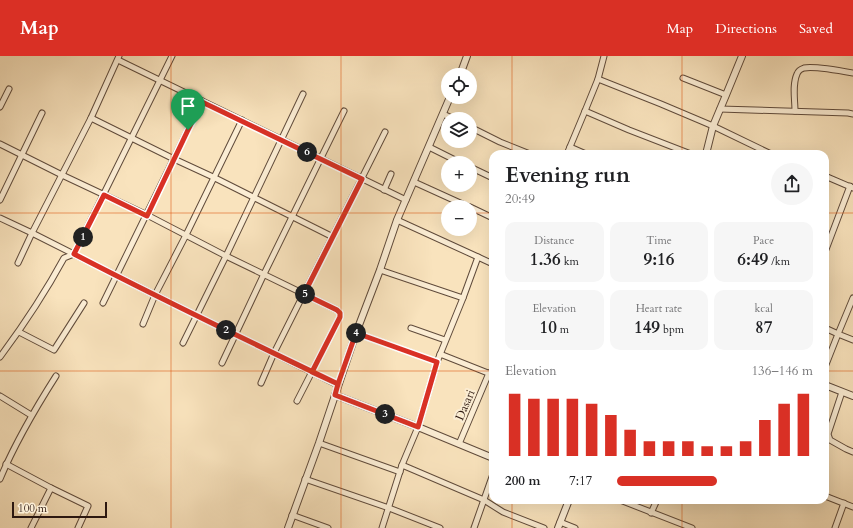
<!DOCTYPE html>
<meta charset="utf-8">
<style>
:root{--surface:#fff;--page:#f6f6f6;--text:#202124;--muted:#757577;--accent:#d93025}
body{margin:0;font-family:Cardo,serif;background:var(--page);color:var(--text);height:100vh;display:flex;flex-direction:column;font-size:15px;white-space:nowrap}
*{box-sizing:border-box;margin:0}
p{font-size:13px;color:var(--muted)}
.icon{flex:none;width:22px;height:22px;fill:none;stroke:currentColor;stroke-width:2;stroke-linecap:round;stroke-linejoin:round}
.map{position:relative;flex:1;overflow:hidden}
.details{position:absolute;left:489px;top:94px;width:340px;height:354px;display:flex;flex-direction:column;background:var(--surface);border-radius:12px;box-shadow:0 4px 16px #0002}
.details>*{flex:none}
.buttons{position:absolute;left:441px;top:12px;display:grid;gap:8px}
.buttons a{display:grid;place-items:center;width:36px;height:36px;border-radius:50%;background:var(--surface);box-shadow:0 4px 16px #0002;font-size:20px}
.scale{position:absolute;left:12px;bottom:10px;width:95px;box-sizing:border-box;padding-left:4px;border:2px solid #2d1810;border-top:0;font-size:11px;line-height:14px;white-space:nowrap;color:#2d1810;-webkit-text-stroke:3px #fbedd4;paint-order:stroke}
.pin{position:absolute;display:grid;place-items:center;width:34px;height:34px;color:#fff;margin:-41px -17px;border-radius:50% 50% 50% 0;rotate:-45deg;box-shadow:0 0 4px #0007}
.pin .icon{rotate:45deg}
.km{position:absolute;width:20px;height:20px;margin:-10px;border-radius:50%;background:#222;color:#fff;font-size:11px;line-height:20px;text-align:center}
.round{display:grid;place-items:center;flex:none;width:42px;height:42px;border-radius:21px;background:var(--page)}
.summary{display:flex;align-items:center;justify-content:space-between;height:68px;padding:0 16px}
h1{font-size:22px;font-weight:800;line-height:30px}
.stats{display:grid;grid-template-columns:repeat(3,1fr);gap:6px;height:68px;padding:4px 16px}
.stats div{display:grid;align-content:center;border-radius:10px;background:var(--page);text-align:center}
.stats b{font-size:17px;font-weight:800}
.stats small{font-size:11px;font-weight:400}
.stats p{font-size:11px}
.chart{height:112px;padding:8px 16px}
.chart p{display:flex;justify-content:space-between}
.chart svg{width:100%;height:72px;margin-top:4px;stroke:var(--accent);stroke-width:6}
ul{padding:0 16px;list-style:none;font-size:13px}
li{display:grid;grid-template-columns:64px 48px 1fr;align-items:center;height:30px}
li i{height:10px;border-radius:5px;background:var(--accent)}
header{display:flex;align-items:center;gap:24px;box-sizing:border-box;height:56px;padding:0 20px;background:var(--accent);color:#fff}
header strong{font-size:19px}
nav{display:flex;gap:22px;margin-inline-start:auto;font-size:14px}
.map>svg:first-child{display:block}
.lines{fill:none;stroke-linecap:round;stroke-linejoin:round}
.minor-casing{stroke:#604b3b;stroke-width:7}
.tertiary-casing{stroke:#604b3b;stroke-width:8}
.minor{stroke:#fbedd4;stroke-width:5}
.tertiary{stroke:#fbedd4;stroke-width:6}
.route-casing{stroke:#fff;stroke-width:8}
.route{stroke:#d93025;stroke-width:5}
.grid{fill:none;stroke:#df560c;stroke-width:1;stroke-opacity:0.55}
.labels{text-anchor:middle;dominant-baseline:central;stroke-width:4;stroke-linejoin:round;paint-order:stroke}
.street-label{font-size:12px;fill:#2d1810;stroke:#fbedd4}
</style>
<header>
<strong>Map</strong>
<nav><a>Map</a><a>Directions</a><a>Saved</a></nav>
</header>
<div class="map">
<svg width="853" height="472" viewBox="0 0 853 472">
<rect width="100%" height="100%" fill="#f9e3bd"/>
<filter id="stains"><feTurbulence type="fractalNoise" baseFrequency=".005" numOctaves="4"/><feColorMatrix values="0 0 0 0 .2 0 0 0 0 .09 0 0 0 0 .02 0 0 0 .5 -.17"/></filter>
<radialGradient id="worn" r=".72"><stop offset=".6" stop-color="#630" stop-opacity="0"/><stop offset="1" stop-color="#630" stop-opacity=".3"/></radialGradient>
<g class="lines">
<defs>
<g id="minor">
<polyline points="119,0 91,62 32,177 155,239 338,329"/>
<polyline points="118,4 406,144"/>
<polyline points="683,22 726,39"/>
<polyline points="598,23 661,48 713,70 771,98"/>
<polyline points="0,51 9,33"/>
<polyline points="720,53 848,57 853,58"/>
<polyline points="585,55 629,74 691,98"/>
<path d="M795 55C795 44 792 29 797 18 798 15 801 13 804 12 813 10 842 15 853 17"/>
<polyline points="443,58 454,63"/>
<polyline points="91,62 174,103 213,121 333,181"/>
<polyline points="470,71 500,86 530,98"/>
<polyline points="0,88 62,119 147,159 226,200 337,254 340,257 340,261 297,345"/>
<polyline points="429,91 461,107"/>
<polyline points="570,91 586,98"/>
<polyline points="567,98 585,55 598,23 604,0"/>
<polyline points="470,111 493,122"/>
<polyline points="825,120 853,132"/>
<polyline points="414,126 469,151"/>
<polyline points="384,134 391,118"/>
<polyline points="0,144 42,57"/>
<polyline points="470,151 493,162"/>
<polyline points="0,162 32,177 18,207"/>
<polyline points="397,164 478,201"/>
<polyline points="825,196 850,130"/>
<polyline points="380,214 463,242"/>
<polyline points="853,242 838,278 853,284"/>
<polyline points="103,247 202,45"/>
<polyline points="143,268 155,239 186,179 242,64"/>
<polyline points="411,272 445,284"/>
<polyline points="825,272 838,278 825,311"/>
<polyline points="19,276 54,294 84,247"/>
<polyline points="356,277 437,306"/>
<polyline points="183,287 226,200 303,38"/>
<polyline points="440,298 493,319"/>
<path d="M0 301C23 270 45 237 64 202L74 198 172 0"/>
<polyline points="222,307 264,218 344,55"/>
<polyline points="261,327 274,297 385,76"/>
<polyline points="842,336 828,378 830,384 846,393 853,396"/>
<polyline points="0,340 31,359"/>
<polyline points="319,387 400,416"/>
<polyline points="459,388 489,317"/>
<polyline points="6,408 51,432 88,450 78,472"/>
<polyline points="402,409 484,444 503,456 544,472"/>
<path d="M0 423C15 387 35 353 56 320"/>
<polyline points="305,423 389,452 440,472"/>
<polyline points="825,440 853,451"/>
<polyline points="620,444 692,472"/>
<polyline points="651,457 657,444"/>
<polyline points="292,459 328,472"/>
<polyline points="560,466 575,472"/>
<polyline points="31,472 51,432"/>
<polyline points="382,472 402,409 418,371 437,306 463,242 478,201 493,208"/>
<polyline points="474,472 493,418"/>
<polyline points="835,472 844,447"/>
</g>
<g id="tertiary">
<polyline points="460,19 467,0"/>
<polyline points="706,98 713,70 726,39 742,0"/>
<polyline points="825,329 853,340"/>
<polyline points="335,339 418,371 493,402"/>
<polyline points="288,472 319,387 356,277 380,214 397,164 450,41"/>
<polyline points="558,472 569,444"/>
</g>
</defs>
<!-- minor casing -->
<use href="#minor" class="minor-casing"/>
<!-- tertiary casing -->
<use href="#tertiary" class="tertiary-casing"/>
<!-- minor -->
<use href="#minor" class="minor"/>
<!-- tertiary -->
<use href="#tertiary" class="tertiary"/>
</g>
<g class="lines">
<defs>
<path id="route" d="M188 74 147 160 104 139 74 198C161 243 250 286 338 328L335 339 418 371 437 306 356 277 338 328 312 316 340 261V257L337 254 304 238 362 123 202 46 188 74"/>
</defs>
<!-- route casing -->
<use href="#route" class="route-casing"/>
<!-- route -->
<use href="#route" class="route"/>
</g>
<!-- grid -->
<path class="grid" d="M171 0V472M341 0V472M512 0V98M682 0V98M0 157H448M470 157H493M825 157H853M0 315H493M825 315H853M512 444V472M682 444V472"/>
<g class="labels">
<!-- street labels -->
<g class="street-label">
<text transform="translate(465 349) rotate(-67)">Dasari</text>
</g>
</g>
<rect width="100%" height="100%" filter="url(#stains)"/>
<rect width="100%" height="100%" fill="url(#worn)"/>
</svg>
<div class="buttons">
<a><svg class="icon" aria-label="locate" viewBox="0 0 24 24"><circle cx="12" cy="12" r="6"/><path d="M12 2v4M12 18v4M2 12h4M18 12h4"/></svg></a>
<a><svg class="icon" aria-label="layers" viewBox="0 0 24 24"><path d="M12 4l9 5-9 5-9-5zM3 14l9 5 9-5"/></svg></a>
<a>+</a>
<a>−</a>
</div>
<div class="scale">100 m</div>
<div class="pin" style="left:188px;top:74px;background:#1e9e55"><svg class="icon" aria-label="arrive" viewBox="0 0 24 24"><path d="M6 21V4h12l-3 4 3 4H6"/></svg></div>
<b class="km" style="left:83px;top:181px">1</b>
<b class="km" style="left:226px;top:274px">2</b>
<b class="km" style="left:385px;top:358px">3</b>
<b class="km" style="left:356px;top:277px">4</b>
<b class="km" style="left:305px;top:238px">5</b>
<b class="km" style="left:307px;top:96px">6</b>
<section class="details">
<div class="summary"><div><h1>Evening run</h1><p>20:49</p></div><a class="round"><svg class="icon" aria-label="share" viewBox="0 0 24 24"><path d="M12 15V3M7 8l5-5 5 5M5 13v7h14v-7"/></svg></a></div>
<div class="stats">
<div><p>Distance</p><b>1.36<small> km</small></b></div>
<div><p>Time</p><b>9:16</b></div>
<div><p>Pace</p><b>6:49<small> /km</small></b></div>
</div>
<div class="stats">
<div><p>Elevation</p><b>10<small> m</small></b></div>
<div><p>Heart rate</p><b>149<small> bpm</small></b></div>
<div><p>kcal</p><b>87</b></div>
</div>
<div class="chart"><p><span>Elevation</span>136–146 m</p>
<svg viewBox="0 0 160 44" preserveAspectRatio="none"><path d="M5 44V6M15 44V9M25 44V9M35 44V9M45 44V12M55 44V19M65 44V28M75 44V35M85 44V35M95 44V35M105 44V38M115 44V38M125 44V35M135 44V22M145 44V12M155 44V6"/></svg>
</div>
<ul>
<li><b>200 m</b>7:17<i style="width:51%"></i></li>
</ul>
</section>
</div>
